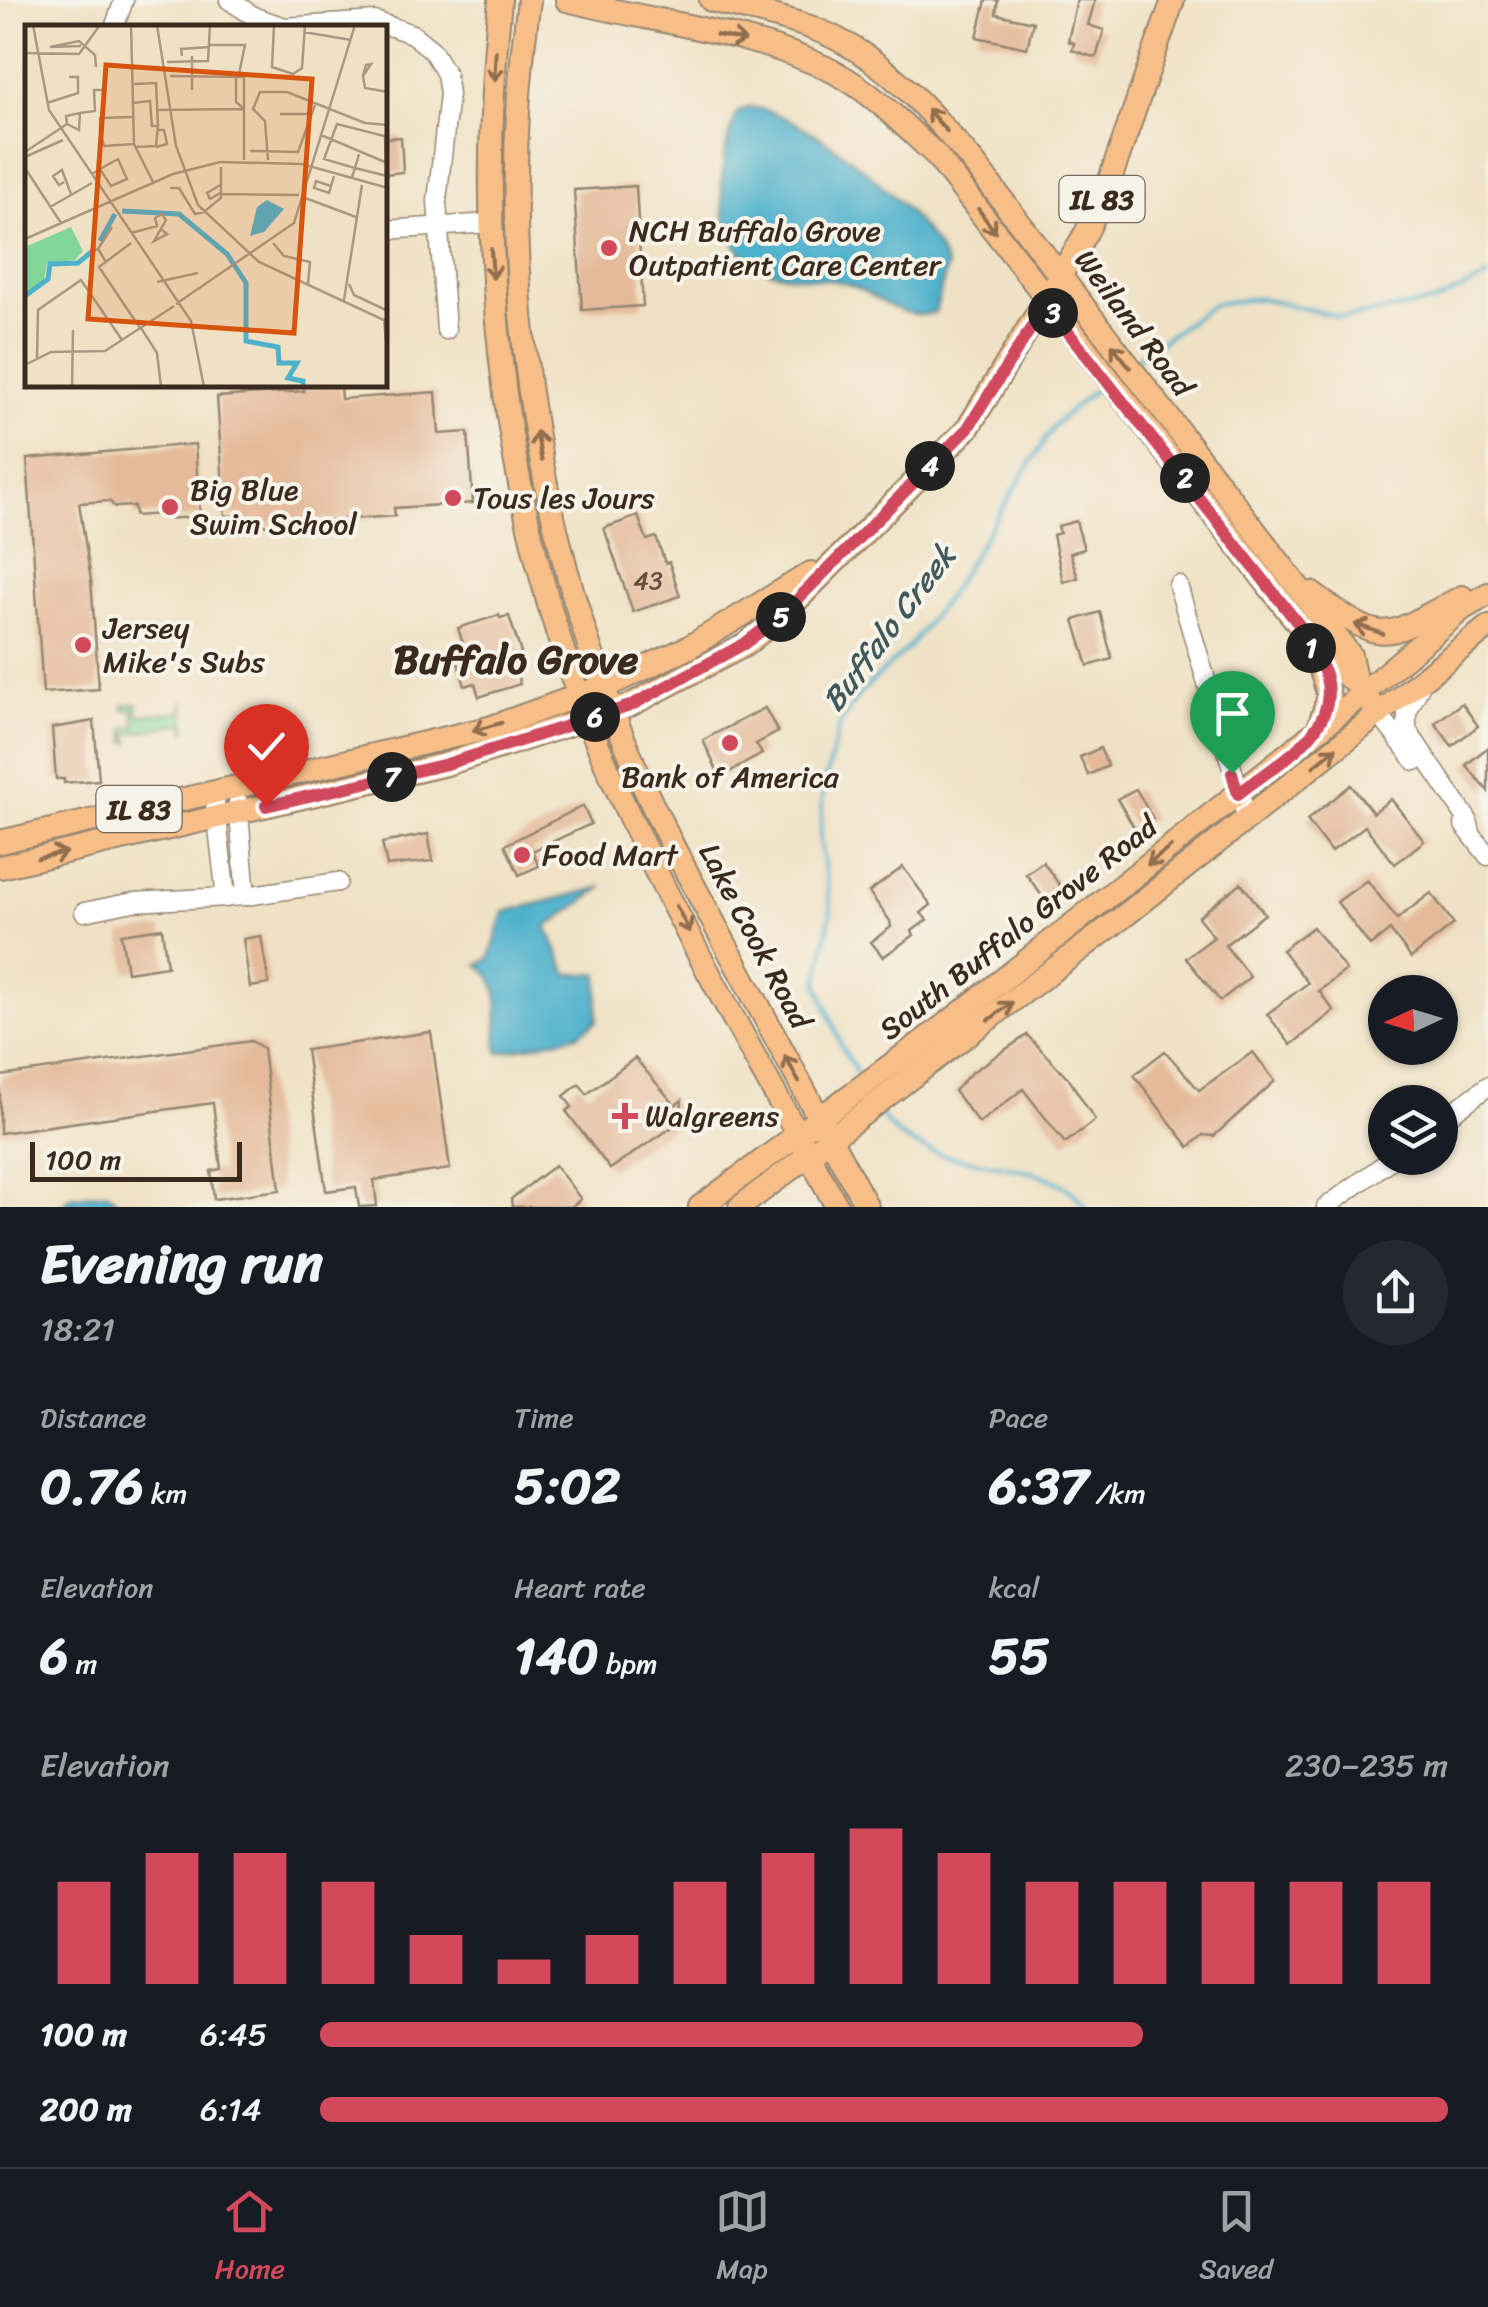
<!DOCTYPE html>
<meta charset="utf-8">
<style>
:root{--surface:#171b24;--page:#242831;--text:#f1f3f6;--muted:#9ea1a6;--line:#363941;--accent:#d1495b}
body{margin:0;font-family:Sriracha,sans-serif;background:var(--page);color:var(--text);height:100vh;display:flex;flex-direction:column;font-size:38px;white-space:nowrap}
*{box-sizing:border-box;margin:0}
p{font-size:32px;color:var(--muted)}
.icon{flex:none;width:55px;height:55px;fill:none;stroke:currentColor;stroke-width:2;stroke-linecap:round;stroke-linejoin:round}
.map{position:relative;height:1207px;overflow:hidden}
.sheet{display:flex;flex-direction:column;background:var(--surface);flex:1}
.sheet>*{flex:none}
.needle{width:65px;rotate:266deg}
.tools{position:absolute;left:1368px;top:975px;display:grid;gap:20px}
.tools a{display:grid;place-items:center;width:90px;height:90px;border-radius:50%;background:var(--surface);box-shadow:0 2px 8px #0004;font-size:50px}
.scale{position:absolute;left:30px;bottom:25px;width:212px;box-sizing:border-box;padding-left:10px;border:5px solid #3b2a1e;border-top:0;font-size:28px;line-height:35px;white-space:nowrap;color:#3b2a1e;-webkit-text-stroke:8px #f7f3e8;paint-order:stroke}
.pin{position:absolute;display:grid;place-items:center;width:85px;height:85px;color:#fff;margin:-102px -42px;border-radius:50% 50% 50% 0;rotate:-45deg;box-shadow:0 0 10px #0007}
.pin .icon{rotate:45deg}
.km{position:absolute;width:50px;height:50px;margin:-25px;border-radius:50%;background:#222;color:#fff;font-size:28px;line-height:50px;text-align:center}
.round{display:grid;place-items:center;flex:none;width:105px;height:105px;border-radius:52px;background:var(--page)}
.overview{display:flex;align-items:center;justify-content:space-between;height:170px;padding:0 40px}
h1{font-size:55px;font-weight:700;line-height:75px}
.metrics{display:grid;grid-template-columns:repeat(3,1fr);gap:15px;height:170px;padding:10px 40px}
.metrics div{display:grid;align-content:center}
.metrics b{font-size:50px;font-weight:700}
.metrics small{font-size:28px;font-weight:400}
.metrics p{font-size:28px}
.chart{height:280px;padding:20px 40px}
.chart p{display:flex;justify-content:space-between}
.chart svg{width:100%;height:180px;margin-top:10px;stroke:var(--accent);stroke-width:6}
ul{padding:0 40px;list-style:none;font-size:32px}
li{display:grid;grid-template-columns:160px 120px 1fr;align-items:center;height:75px}
li i{height:25px;border-radius:12px;background:var(--accent)}
.tabs{display:flex;justify-content:space-around;align-items:center;height:140px;border-top:2px solid var(--line);background:var(--surface);font-size:28px;color:var(--muted)}
.tabs a{display:grid;justify-items:center;gap:5px}
.tabs .on{color:var(--accent)}
.map>svg:first-child{display:block}
.green{fill:#82d699;stroke:#5e805c;stroke-width:2.5}
.water{fill:#4db1cc;stroke:#446e75;stroke-width:2.5}
.lines{fill:none;stroke-linecap:round;stroke-linejoin:round}
.stream{stroke:#4db1cc;stroke-width:4}
.building{fill:#e4ba9a}
.minor-casing{stroke:#958671;stroke-width:21}
.major-casing{stroke:#958671;stroke-width:26}
.minor{stroke:#fff;stroke-width:18}
.major{stroke:#f7be88;stroke-width:22}
.oneway{stroke:#906d4e}
.route-casing{stroke:#fff;stroke-width:20}
.route{stroke:#d1495b;stroke-width:12}
.poi-dot{fill:#d1495b;stroke:#f7f3e8;stroke-width:4}
.labels{text-anchor:middle;dominant-baseline:central;stroke-width:8;stroke-linejoin:round;paint-order:stroke}
.number-label{font-size:25px;fill:#654e3d}
.shield{fill:#f7f3e8;stroke:#73665b;stroke-width:2.5}
.shield-label{font-size:28px;font-weight:bold;fill:#3b2a1e}
.poi-label{font-size:30px;fill:#3b2a1e;stroke:#f7f3e8;text-anchor:start}
.street-label{font-size:30px;fill:#3b2a1e;stroke:#f7f3e8}
.water-label{font-size:32px;font-style:italic;fill:#41595b;stroke:#f7f3e8}
.district-label{font-size:40px;font-weight:bold;fill:#3b2a1e;stroke:#f7f3e8}
.inset-river{fill:none;stroke:#4db1cc;stroke-width:5}
.inset-road{fill:none;stroke:#a79882;stroke-width:2.5}
.view{fill:#d7540e;fill-opacity:0.15;stroke:#d7540e;stroke-width:5}
.inset-edge{fill:none;stroke:#3b2a1e;stroke-width:5}
</style>
<div class="map">
<svg width="1488" height="1207" viewBox="0 0 1488 1207">
<rect width="100%" height="100%" fill="#f7f3e8"/>
<filter id="ink" filterUnits="userSpaceOnUse"><feTurbulence type="fractalNoise" baseFrequency=".01" numOctaves="2"/><feDisplacementMap in="SourceGraphic" scale="20" xChannelSelector="R" yChannelSelector="G"/><feConvolveMatrix kernelMatrix="1 2 1 2 8 2 1 2 1" color-interpolation-filters="sRGB"/></filter>
<filter id="wash" filterUnits="userSpaceOnUse"><feTurbulence type="fractalNoise" baseFrequency=".0048" numOctaves="4" result="noise"/><feDisplacementMap in="SourceGraphic" scale="40" xChannelSelector="R" yChannelSelector="G"/><feGaussianBlur stdDeviation="2.25" result="paint"/><feColorMatrix in="noise" values="0 0 0 0 0 0 0 0 0 0 0 0 0 0 0 0 0 1.4 0 .05"/><feComposite in="paint" operator="in"/></filter>
<g filter="url(#wash)">
<rect width="100%" height="100%" fill="#efe1c4"/>
<!-- green -->
<polygon class="green" points="183,701 187,733 184,723 128,734 130,743 126,741 125,728 136,726 134,710 124,710 124,705 137,704 138,715 183,712"/>
<!-- water -->
<g class="water">
<path d="M750 107C811 115 922 209 947 266L935 312C903 323 878 295 850 285 823 275 793 280 767 270 708 247 717 161 737 113Z"/>
<path d="M603 887 547 927 568 974H599L597 1021 577 1035 499 1053C491 1023 511 987 478 965L490 958 504 912Z"/>
<polygon points="106,1192 114,1197 116,1207 61,1207 70,1197"/>
</g>
<g class="lines">
<!-- stream -->
<g class="stream">
<polyline points="1134,360 1214,304 1260,298 1344,318 1435,302 1488,277"/>
<polyline points="860,1078 842,1048 818,984 831,910 820,838 824,784 840,724 859,694 909,647 949,594 1055,424 1102,383"/>
<path d="M879 1112C921 1184 1040 1142 1086 1207"/>
</g>
</g>
<g id="blocks">
<!-- building -->
<g class="building">
<polygon points="986,0 998,0 996,14 1033,22 1027,48 977,37"/>
<polygon points="1077,0 1095,0 1088,25 1104,30 1096,58 1072,50 1074,43 1068,41"/>
<polygon points="401,137 403,172 385,174 385,138"/>
<polygon points="636,186 643,306 582,310 574,190"/>
<polygon points="303,385 340,385 341,399 436,392 439,434 468,432 473,503 394,508 395,516 244,526 243,515 225,516 217,397 304,391"/>
<polygon points="195,444 200,517 161,519 161,514 135,516 134,506 115,507 109,501 79,503 91,580 99,689 43,693 27,459"/>
<polygon points="638,516 647,540 656,537 665,563 669,562 680,596 633,612 604,528"/>
<polygon points="1076,521 1084,549 1070,553 1078,578 1063,582 1053,535 1060,533 1058,526"/>
<polygon points="1100,612 1112,659 1088,666 1074,620"/>
<polygon points="499,615 500,618 509,616 521,653 511,656 520,684 479,697 475,683 465,686 456,656 466,653 458,628"/>
<polygon points="1462,703 1478,726 1452,746 1435,723"/>
<polygon points="765,708 778,732 756,744 762,754 720,777 703,740"/>
<polygon points="94,721 99,780 64,783 64,779 56,779 52,728"/>
<polygon points="1488,747 1488,791 1466,765"/>
<polygon points="1100,748 1108,766 1088,775 1080,757"/>
<polygon points="1351,785 1373,813 1391,799 1424,841 1395,864 1365,826 1331,852 1307,820"/>
<polygon points="1136,789 1153,819 1135,829 1117,799"/>
<polygon points="583,806 591,824 532,851 539,866 519,875 505,845"/>
<polygon points="428,834 433,861 387,866 382,843"/>
<polygon points="1043,862 1061,887 1045,900 1026,874"/>
<polygon points="903,867 931,905 921,913 927,920 912,931 914,935 883,957 871,942 891,927 890,921 869,892"/>
<polygon points="1367,880 1397,919 1431,893 1454,924 1411,958 1390,930 1370,946 1337,902"/>
<polygon points="1241,883 1265,914 1225,945 1250,977 1220,1001 1186,958 1214,937 1198,917"/>
<polygon points="1313,927 1346,970 1319,991 1334,1011 1291,1045 1267,1014 1308,983 1282,950"/>
<polygon points="162,928 167,966 127,972 121,934"/>
<polygon points="261,936 269,984 250,987 243,939"/>
<polygon points="431,1032 450,1169 374,1180 377,1206 359,1207 356,1187 326,1191 306,1050"/>
<polygon points="1027,1035 1069,1079 1095,1120 1065,1143 1023,1089 979,1123 954,1091 971,1073"/>
<polygon points="251,1041 263,1048 280,1190 214,1199 211,1171 221,1169 213,1103 0,1133 0,1076"/>
<polygon points="1165,1051 1199,1090 1253,1052 1275,1081 1214,1136 1203,1135 1189,1147 1134,1075"/>
<polygon points="635,1058 675,1105 682,1100 680,1122 610,1169 566,1111 572,1107 564,1096 579,1084 587,1094"/>
<polygon points="555,1165 581,1199 571,1207 512,1207 511,1199"/>
</g>
</g>
</g>
<g filter="url(#ink)">
<use href="#blocks" fill-opacity="0" stroke="#958671" stroke-width="2.5"/>
<g class="lines">
<defs>
<g id="minor">
<polyline points="229,0 255,17 285,27 375,21 412,34 432,50 446,74 449,94 437,201 446,330"/>
<polyline points="114,28 124,0"/>
<polyline points="385,230 490,223"/>
<polyline points="1178,585 1247,819"/>
<polyline points="1422,682 1407,713 1407,730 1468,820 1471,833"/>
<polyline points="1379,714 1415,761"/>
<polyline points="214,792 226,898"/>
<polyline points="238,802 246,896"/>
<polyline points="1464,825 1488,856"/>
<polyline points="84,912 133,902 246,896 338,882"/>
<polyline points="1440,1122 1488,1086"/>
<polyline points="1326,1207 1393,1158"/>
</g>
<g id="major">
<path d="M500 0C473 263 504 535 612 778 677 925 761 1065 837 1207"/>
<path d="M529 0C493 255 531 520 631 757 657 820 691 880 723 940 771 1029 819 1118 867 1207"/>
<path d="M567 0C654 22 755 32 834 72 873 92 903 125 935 154L1327 661 1356 683 1379 714"/>
<path d="M711 0C745 10 782 16 815 29 882 55 928 109 973 162L1350 655 1356 683"/>
<path d="M1311 593C1390 650 1381 638 1462 597"/>
<polyline points="1317,658 1329,696 1319,727"/>
<polyline points="0,842 489,728 611,684 689,647 811,573"/>
<polyline points="0,867 447,764 630,705 745,645 781,616 968,428 1086,233 1107,188 1173,0"/>
<polyline points="700,1207 957,1016 1337,715 1462,609 1488,594"/>
<polyline points="740,1207 1128,913 1488,627"/>
</g>
</defs>
<!-- minor casing -->
<use href="#minor" class="minor-casing"/>
<!-- major casing -->
<use href="#major" class="major-casing"/>
<!-- minor -->
<use href="#minor" class="minor"/>
<!-- major -->
<use href="#major" class="major"/>
</g>
<!-- one-way arrows -->
<defs><path id="oneway-shaft" d="M-6 0H5M1.5-3L5.5 0L1.5 3" fill="none" stroke-width="1.6" stroke-linecap="round" stroke-linejoin="round" transform="scale(2.5)"/></defs>
<g class="oneway">
<use href="#oneway-shaft" transform="translate(731 38) rotate(12)"/>
<use href="#oneway-shaft" transform="translate(495 66) rotate(93)"/>
<use href="#oneway-shaft" transform="translate(937 120) rotate(-131)"/>
<use href="#oneway-shaft" transform="translate(987 221) rotate(54)"/>
<use href="#oneway-shaft" transform="translate(492 264) rotate(86)"/>
<use href="#oneway-shaft" transform="translate(1121 356) rotate(-128)"/>
<use href="#oneway-shaft" transform="translate(539 446) rotate(-100)"/>
<use href="#oneway-shaft" transform="translate(1369 629) rotate(-161)"/>
<use href="#oneway-shaft" transform="translate(487 727) rotate(164)"/>
<use href="#oneway-shaft" transform="translate(1325 757) rotate(-39)"/>
<use href="#oneway-shaft" transform="translate(52 855) rotate(-13)"/>
<use href="#oneway-shaft" transform="translate(1159 856) rotate(142)"/>
<use href="#oneway-shaft" transform="translate(683 919) rotate(62)"/>
<use href="#oneway-shaft" transform="translate(1001 1011) rotate(-37)"/>
<use href="#oneway-shaft" transform="translate(792 1069) rotate(-118)"/>
</g>
</g>
<g class="lines" filter="url(#ink)">
<defs>
<path id="route" d="M266 806 447 764 630 706 744 644 781 616 968 428 1046 304 1307 635C1312 650 1323 663 1326 678 1340 733 1275 764 1238 794L1232 773"/>
</defs>
<!-- route casing -->
<use href="#route" class="route-casing"/>
<!-- route -->
<use href="#route" class="route"/>
</g>
<!-- markers -->
<g class="poi-dot">
<circle cx="609" cy="248" r="10"/>
<circle cx="453" cy="498" r="10"/>
<circle cx="170" cy="507" r="10"/>
<circle cx="83" cy="645" r="10"/>
<circle cx="730" cy="743" r="10"/>
<circle cx="522" cy="855" r="10"/>
<path d="M620 1101h10v10h10v10h-10v10h-10v-10h-10v-10h10z"/>
</g>
<g class="labels">
<!-- number labels -->
<g class="number-label">
<text x="648" y="580">43</text>
</g>
<!-- shield labels -->
<g class="shield">
<rect x="1059.5" y="176" width="85" height="46" rx="8"/>
<rect x="96.5" y="786" width="85" height="46" rx="8"/>
</g>
<g class="shield-label">
<text x="1102" y="199">IL 83</text>
<text x="139" y="809">IL 83</text>
</g>
<!-- poi labels -->
<g class="poi-label">
<text x="629" y="231">NCH Buffalo Grove<tspan x="629" dy="34">Outpatient Care Center</tspan></text>
<text x="190" y="490">Big Blue<tspan x="190" dy="34">Swim School</tspan></text>
<text x="473" y="498">Tous les Jours</text>
<text x="103" y="628">Jersey<tspan x="103" dy="34">Mike's Subs</tspan></text>
<text x="730" y="777" text-anchor="middle">Bank of America</text>
<text x="542" y="855">Food Mart</text>
<text x="645" y="1116">Walgreens</text>
</g>
<!-- street labels -->
<g class="street-label">
<text transform="translate(1134 323) rotate(53)">Weiland Road</text>
<text transform="translate(1018 928) rotate(-38)">South Buffalo Grove Road</text>
<text transform="translate(755 936) rotate(62)">Lake Cook Road</text>
</g>
<!-- water labels -->
<g class="water-label">
<text transform="translate(889 628) rotate(-53)">Buffalo Creek</text>
</g>
<!-- district labels -->
<g class="district-label">
<text x="516" y="659">Buffalo Grove</text>
</g>
</g>
<!-- overview -->
<g transform="translate(25 25)">
<rect width="362" height="362" fill="#efe1c4"/>
<path d="M46 202 58 226 50 235 22 238 19 255 0 268V222Z" fill="#82d699"/>
<path d="M242 175 259 184 239 207 225 211 232 182Z" fill="#4db1cc"/>
<path class="inset-river" d="M97 186 154 189 202 229 221 258V316L253 322 254 338H272L263 353 278 356V362M75 216 90 189M0 271 23 254 25 239 53 238 71 223"/>
<path class="inset-road" d="M8 0 24 85 166 296 179 362M106 0 109 119 128 157M132 0 151 121 173 180 234 237 363 297M249 0 247 42 268 49 277 43 280 0M279 7 326 15M184 20H220L214 49M25 22 54 16 70 30 71 42M25 22 56 21M0 28 54 29 75 0M157 31 156 24 184 22M142 37 183 36 185 0M145 51 219 52V135M338 51 346 39 341 40 338 51 340 63 363 67M211 52V77L218 83M109 59 131 58 133 101 131 121 110 122M167 65V31M22 78 53 68V52H44M108 78 125 76 127 101H133M131 85 218 84M55 88 70 86 69 65H82M255 89H286M107 92 75 93V106L79 121 109 119M296 110 360 137M360 112 361 150M131 122 142 119 139 105H132M225 126 273 127 290 80M0 127 42 99 41 91 55 88 54 105 42 99M334 129 330 143 362 151M0 132 38 115M243 135 240 96 228 84 235 67H262L340 98 363 100M0 143 36 198M67 149 75 144 86 161 102 154 93 134 75 144M327 152 330 143 299 134 312 99 363 112M39 157 34 160 28 151 37 145 46 169M197 159 182 168 185 174 197 167M306 161 291 156 289 163 304 168 309 151M145 163H154L170 189 179 187M197 169 274 170M280 173 331 192M25 182 67 158M180 186 196 173V142M106 208 132 201 130 193 137 189 141 195 129 216 142 209 137 205M0 214 148 149 195 137 277 139 363 163M106 218 74 242 115 303M248 218 259 231 285 237 283 259M81 237 73 224 87 202M132 257 173 248M324 259 329 270 363 286M319 275 337 160M151 279 269 198 330 0M359 295 363 337M116 303 132 328 136 362M12 334 13 285 56 255 97 315M0 340 26 327 80 326 149 281M47 362 48 305"/>
<path class="view" d="M81 40 287 54 269 308 63 294Z"/>
<rect width="362" height="362" class="inset-edge"/>
</g>
</svg>
<div class="tools">
<a><svg class="needle" viewBox="-14 -14 28 28"><path d="M0-13l5 13h-10z" fill="#e53935"/><path d="M0 13l5-13h-10z" fill="#9ea1a6"/></svg></a>
<a><svg class="icon" aria-label="layers" viewBox="0 0 24 24"><path d="M12 4l9 5-9 5-9-5zM3 14l9 5 9-5"/></svg></a>
</div>
<div class="scale">100 m</div>
<div class="pin" style="left:1232px;top:773px;background:#1e9e55"><svg class="icon" aria-label="arrive" viewBox="0 0 24 24"><path d="M6 21V4h12l-3 4 3 4H6"/></svg></div>
<div class="pin" style="left:266px;top:806px;background:#d93025"><svg class="icon" aria-label="check" viewBox="0 0 24 24"><path d="M5 12l5 5 9-10"/></svg></div>
<b class="km" style="left:1311px;top:648px">1</b>
<b class="km" style="left:1185px;top:478px">2</b>
<b class="km" style="left:1053px;top:313px">3</b>
<b class="km" style="left:930px;top:466px">4</b>
<b class="km" style="left:781px;top:617px">5</b>
<b class="km" style="left:595px;top:717px">6</b>
<b class="km" style="left:392px;top:777px">7</b>
</div>
<section class="sheet">
<div class="overview"><div><h1>Evening run</h1><p>18:21</p></div><a class="round"><svg class="icon" aria-label="share" viewBox="0 0 24 24"><path d="M12 15V3M7 8l5-5 5 5M5 13v7h14v-7"/></svg></a></div>
<div class="metrics">
<div><p>Distance</p><b>0.76<small> km</small></b></div>
<div><p>Time</p><b>5:02</b></div>
<div><p>Pace</p><b>6:37<small> /km</small></b></div>
</div>
<div class="metrics">
<div><p>Elevation</p><b>6<small> m</small></b></div>
<div><p>Heart rate</p><b>140<small> bpm</small></b></div>
<div><p>kcal</p><b>55</b></div>
</div>
<div class="chart"><p><span>Elevation</span>230–235 m</p>
<svg viewBox="0 0 160 44" preserveAspectRatio="none"><path d="M5 44V19M15 44V12M25 44V12M35 44V19M45 44V32M55 44V38M65 44V32M75 44V19M85 44V12M95 44V6M105 44V12M115 44V19M125 44V19M135 44V19M145 44V19M155 44V19"/></svg>
</div>
<ul>
<li><b>100 m</b>6:45<i style="width:73%"></i></li>
<li><b>200 m</b>6:14<i style="width:100%"></i></li>
</ul>
</section>
<nav class="tabs">
<a class="on"><svg class="icon" aria-label="home" viewBox="0 0 24 24"><path d="M3 11l9-7 9 7M6 9v11h12V9"/></svg>Home</a>
<a><svg class="icon" aria-label="map" viewBox="0 0 24 24"><path d="M3 6l6-2 6 2 6-2v14l-6 2-6-2-6 2zM9 4v14M15 6v14"/></svg>Map</a>
<a><svg class="icon" aria-label="saved" viewBox="0 0 24 24"><path d="M7 4h10v16l-5-4-5 4z"/></svg>Saved</a>
</nav>
